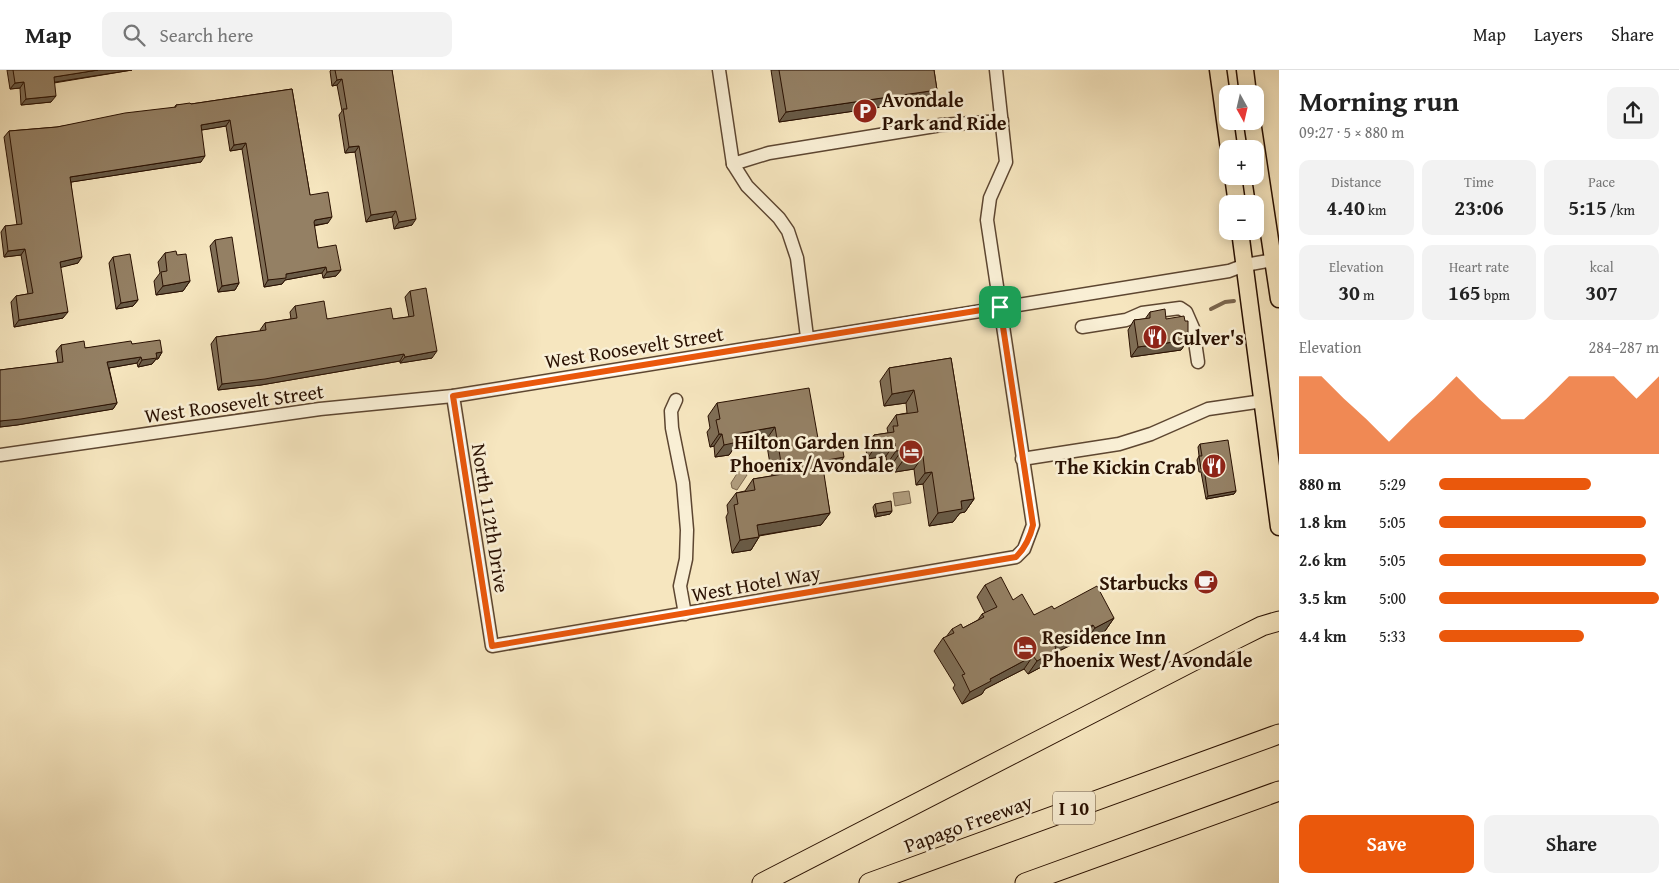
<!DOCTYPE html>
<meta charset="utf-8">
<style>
:root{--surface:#fff;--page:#f2f2f2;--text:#222;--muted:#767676;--line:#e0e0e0;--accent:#ea580c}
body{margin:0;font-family:"Gentium Book Plus",serif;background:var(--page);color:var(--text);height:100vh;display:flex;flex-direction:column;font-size:19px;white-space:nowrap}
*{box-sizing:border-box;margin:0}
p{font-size:16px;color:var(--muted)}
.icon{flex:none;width:28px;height:28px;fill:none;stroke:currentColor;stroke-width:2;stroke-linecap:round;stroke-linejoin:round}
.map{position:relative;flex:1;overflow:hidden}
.side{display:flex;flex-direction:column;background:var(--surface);width:400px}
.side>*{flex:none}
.needle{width:32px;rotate:172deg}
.buttons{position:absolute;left:1219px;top:15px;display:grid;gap:10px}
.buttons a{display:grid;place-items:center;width:45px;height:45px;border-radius:10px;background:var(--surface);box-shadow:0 2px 12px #0003;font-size:25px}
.pin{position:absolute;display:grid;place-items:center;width:42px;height:42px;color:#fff;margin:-21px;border-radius:10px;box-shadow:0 2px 8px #0006}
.round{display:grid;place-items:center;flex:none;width:52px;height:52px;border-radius:10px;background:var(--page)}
.headline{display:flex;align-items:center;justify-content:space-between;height:85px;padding:0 20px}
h1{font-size:28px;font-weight:700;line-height:38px}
.stats{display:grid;grid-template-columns:repeat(3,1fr);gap:8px;height:85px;padding:5px 20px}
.stats div{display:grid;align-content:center;border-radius:10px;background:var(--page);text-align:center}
.stats b{font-size:21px;font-weight:700}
.stats small{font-size:14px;font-weight:400}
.stats p{font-size:14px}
.chart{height:140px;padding:10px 20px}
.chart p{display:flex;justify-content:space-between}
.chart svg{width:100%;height:90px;margin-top:5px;fill:var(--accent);opacity:.7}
.primary-button{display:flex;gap:10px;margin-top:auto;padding:10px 20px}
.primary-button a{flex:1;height:58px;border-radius:10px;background:var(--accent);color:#fff;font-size:20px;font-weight:700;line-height:58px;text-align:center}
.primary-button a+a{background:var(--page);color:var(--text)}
ul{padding:0 20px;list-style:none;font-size:16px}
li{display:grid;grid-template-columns:80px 60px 1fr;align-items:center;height:38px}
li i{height:12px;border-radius:6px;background:var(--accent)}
header{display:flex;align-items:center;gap:30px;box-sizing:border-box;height:70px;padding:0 25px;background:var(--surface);border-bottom:1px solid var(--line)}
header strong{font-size:24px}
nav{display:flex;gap:28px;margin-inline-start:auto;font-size:18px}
.search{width:350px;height:45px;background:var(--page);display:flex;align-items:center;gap:12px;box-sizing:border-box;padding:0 18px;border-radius:10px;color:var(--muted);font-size:19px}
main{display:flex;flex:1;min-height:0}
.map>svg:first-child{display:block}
.water{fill:#b19e7f;stroke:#7b664d}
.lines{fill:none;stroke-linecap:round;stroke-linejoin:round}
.stream{stroke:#7b664d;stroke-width:4}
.minor-casing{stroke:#5d4631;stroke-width:15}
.major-casing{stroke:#2a1102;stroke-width:19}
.highway-casing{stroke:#2a1102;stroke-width:21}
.minor{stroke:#f9efd5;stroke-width:12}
.major{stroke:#f6e6bf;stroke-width:16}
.highway{stroke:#f6e6bf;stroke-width:19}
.wall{fill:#7f6e56;stroke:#2a1102}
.shaded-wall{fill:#685a46;stroke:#2a1102}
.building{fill:#948064;stroke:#2a1102}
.route-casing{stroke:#fff;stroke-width:10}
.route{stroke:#ea580c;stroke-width:6}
.labels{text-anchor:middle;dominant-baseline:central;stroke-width:5;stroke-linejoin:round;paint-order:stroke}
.shield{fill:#f9efd5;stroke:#685441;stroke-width:1}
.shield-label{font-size:19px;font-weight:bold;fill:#2a1102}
.poi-label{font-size:20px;font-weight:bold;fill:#2a1102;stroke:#f9efd5;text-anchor:start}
.street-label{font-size:20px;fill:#2a1102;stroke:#f9efd5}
</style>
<header>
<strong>Map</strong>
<div class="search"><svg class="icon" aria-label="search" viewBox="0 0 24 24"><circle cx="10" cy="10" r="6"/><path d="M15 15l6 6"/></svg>Search here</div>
<nav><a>Map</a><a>Layers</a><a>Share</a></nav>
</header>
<main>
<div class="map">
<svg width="1279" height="813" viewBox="0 0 1279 813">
<rect width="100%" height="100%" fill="#f6e6bf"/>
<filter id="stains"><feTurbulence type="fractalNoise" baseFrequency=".004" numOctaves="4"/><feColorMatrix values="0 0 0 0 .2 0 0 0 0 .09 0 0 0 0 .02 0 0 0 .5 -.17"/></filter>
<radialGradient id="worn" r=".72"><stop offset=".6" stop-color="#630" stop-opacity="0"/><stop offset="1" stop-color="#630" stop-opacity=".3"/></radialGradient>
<!-- water -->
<g class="water">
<polygon points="744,401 747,405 737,420 732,418 731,413 738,402"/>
<polygon points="909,421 911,433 895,436 893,423"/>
</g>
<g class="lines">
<!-- stream -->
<polyline class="stream" points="1211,239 1225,232 1234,231"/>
<defs>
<g id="minor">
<polyline points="719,0 733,94 747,116 779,148 788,161 797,188 807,267"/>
<polyline points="733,94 769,83 941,55 1002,51"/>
<polyline points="1082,257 1126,250 1142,243 1180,238 1186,242 1193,258 1198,292"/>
<polyline points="453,326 492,576 1016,487 1024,479 1033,455 987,150 990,128 1006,92 996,0"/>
<polyline points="676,330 671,341 672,358 683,413 687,460 686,489 680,516 685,544"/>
<polyline points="0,385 320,339 453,326 1229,201 1245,195 1279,189"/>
<polyline points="1022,389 1119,374 1151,364 1208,339 1263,331"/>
</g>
<g id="major">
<polyline points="1218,0 1229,79"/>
<polyline points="1245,0 1248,24"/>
<polyline points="1252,51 1279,229"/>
<polyline points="1233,106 1237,134"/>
<polyline points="1240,161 1279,457"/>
</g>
<g id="highway">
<polyline points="762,813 1238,568 1262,556 1279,551"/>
<polyline points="869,813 1279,664"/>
<polyline points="1025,813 1279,721"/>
</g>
</defs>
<!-- minor casing -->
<use href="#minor" class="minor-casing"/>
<!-- major casing -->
<use href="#major" class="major-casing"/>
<!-- highway casing -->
<use href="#highway" class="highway-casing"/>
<!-- minor -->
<use href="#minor" class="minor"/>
<!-- major -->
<use href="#major" class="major"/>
<!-- highway -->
<use href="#highway" class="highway"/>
</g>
<!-- wall -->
<g class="wall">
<polygon points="7,0 132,0 54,13 51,32 21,35 20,18 10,19"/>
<polygon points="331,0 392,0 412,155 394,159 392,147 366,152 355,82 345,83 339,45 342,41 337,15 332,16 330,1"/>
<polygon points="771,0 934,0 937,20 930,30 779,52"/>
<polygon points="292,19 310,125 328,153 314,156 318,178 341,200 336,206 323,208 322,203 285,210 282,214 264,217 242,79 230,81 226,56 201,60 201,92 71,112 78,193 60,197 63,248 14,257 11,232 16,226 28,224 21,185 4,187 1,162 5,156 17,155 4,67 9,61 57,57 174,38 176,35 191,34"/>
<polygon points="215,170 239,213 235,220 218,222 210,176"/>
<polygon points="165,183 177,185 190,211 183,221 156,225 154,211 160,203 158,192"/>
<polygon points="113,187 138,230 133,236 116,239 109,193"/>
<polygon points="410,221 432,288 400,293 400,291 261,315 218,320 211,274 216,267 261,261 260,260 265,253 291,249 290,242 295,236 327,249 393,249 409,247 405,227"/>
<polygon points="1150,242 1166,249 1188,270 1181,280 1131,287 1128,260 1134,250 1145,249"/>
<polygon points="132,274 162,282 158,289 156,289 152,294 138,297 137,293 109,298 117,333 113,339 17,355 0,357 0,300 58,293 56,281 61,275 85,278"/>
<polygon points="951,288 974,429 965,442 960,443 953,452 929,456 923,414 916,415 914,399 895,402 893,393 887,394 886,386 867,389 866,378 874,365 888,363 887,358 896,345 907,343 906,333 884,336 880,311 889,298"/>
<polygon points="717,333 819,374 835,400 823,402 830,443 821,455 759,466 759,467 751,480 732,483 726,447 728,443 727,435 736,423 745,421 753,409 772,406 766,370 736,375 729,385 715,387 714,376 710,377 707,362 710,358 708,346"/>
<polygon points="1200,374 1236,421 1234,424 1206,429 1201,402 1199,402 1197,390 1199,386 1198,377"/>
<polygon points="875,434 892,441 890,444 875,447 873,437"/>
<polygon points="985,515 1013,530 1034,545 1054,539 1114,548 1105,561 1086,570 1085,568 1055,583 1047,594 1028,604 1024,599 985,619 982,624 962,634 953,618 955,615 934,581 943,568 946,567 952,559 963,558 978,550 982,544 985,543 977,527"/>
</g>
<!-- shaded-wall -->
<g class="shaded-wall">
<polygon points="98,0 132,0 49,13 54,7"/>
<polygon points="342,9 337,15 332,16 337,10"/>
<polygon points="24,12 20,18 10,19 15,13"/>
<polygon points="937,20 930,30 779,52 786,42"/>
<polygon points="56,26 51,32 21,35 26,29"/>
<polygon points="230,50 226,56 196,61 201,55"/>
<polygon points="246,73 242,79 230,81 234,75"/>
<polygon points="359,76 355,82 345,83 349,77"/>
<polygon points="205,86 201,92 65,113 70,107"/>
<polygon points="396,141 392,147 366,152 371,145"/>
<polygon points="332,147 328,153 310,156 315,150"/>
<polygon points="416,149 412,155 394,159 399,152"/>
<polygon points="25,179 21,185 4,187 8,181"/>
<polygon points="82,187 78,193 55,199 60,192"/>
<polygon points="326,197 322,203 285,210 282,214 264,217 268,210 286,204"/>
<polygon points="341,200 336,206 323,208 327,202"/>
<polygon points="190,211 183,221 156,225 163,216"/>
<polygon points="239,213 235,220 218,222 222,216"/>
<polygon points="138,230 133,236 116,239 121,233"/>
<polygon points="68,242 63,248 14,257 19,250"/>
<polygon points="1188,270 1181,280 1131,287 1138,277"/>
<polygon points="437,281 432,288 400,293 405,287"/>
<polygon points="162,282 158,289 156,289 152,294 138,297 142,290 156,283"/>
<polygon points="404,284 400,291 261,315 218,320 222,314"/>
<polygon points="141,287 137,293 103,299 107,292"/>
<polygon points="914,320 906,333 884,336 892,324"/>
<polygon points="117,333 113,339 17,355 0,357 0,351"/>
<polygon points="775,357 766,370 736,375 729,385 715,387 724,375 736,364"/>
<polygon points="719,364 722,364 714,376 710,377"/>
<polygon points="895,373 886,386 867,389 876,376"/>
<polygon points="902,380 893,393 887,394 896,381"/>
<polygon points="923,386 914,399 895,402 904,389"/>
<polygon points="844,387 835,400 813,404 822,391"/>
<polygon points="932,402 923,414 916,415 925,403"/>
<polygon points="1236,421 1234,424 1206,429 1208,426"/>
<polygon points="974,429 965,442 960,443 953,452 929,456 938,443 961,431"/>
<polygon points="892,441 890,444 875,447 877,443"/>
<polygon points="830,443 821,455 749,467 757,455"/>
<polygon points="759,467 751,480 732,483 740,470"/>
<polygon points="1114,548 1105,561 1086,570 1095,558"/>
<polygon points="1093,555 1085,568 1055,583 1047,594 1028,604 1037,591 1055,575"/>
<polygon points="1033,586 1024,599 985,619 982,624 962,634 970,622 990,609"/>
</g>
<!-- building -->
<g class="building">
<polygon points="13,0 98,0 54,7 56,26 26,29 24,12 15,13"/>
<polygon points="335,0 392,0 416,149 399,152 396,141 371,145 359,76 349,77 343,39 347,39 342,9 337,10"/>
<polygon points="779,0 934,0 937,20 786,42"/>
<polygon points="292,19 310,125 328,122 332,147 315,150 314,152 318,178 336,175 341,200 327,202 326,197 286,204 286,208 268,210 246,73 234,75 230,50 201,55 205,86 70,107 82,187 60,192 68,242 19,250 16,226 33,223 25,179 8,181 5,156 22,154 9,61 57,57 125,43 176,37 176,35 190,33 191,34"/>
<polygon points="232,167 239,213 222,216 215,170"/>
<polygon points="176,181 177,185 186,184 190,211 163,216 161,202 167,201 165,183"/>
<polygon points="130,184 138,230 121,233 113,187"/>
<polygon points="426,218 437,281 405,287 404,284 265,309 222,314 216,267 266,260 265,253 297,248 295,236 324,231 327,249 391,238 393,249 414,246 410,221"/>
<polygon points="1165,239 1166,249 1184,246 1185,251 1188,251 1188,270 1138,277 1134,250 1150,248 1150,242"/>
<polygon points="160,270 162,282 156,283 157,288 142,290 141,287 107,292 117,333 21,349 0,351 0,300 63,292 61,275 84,271 85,278 131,271 132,274"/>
<polygon points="951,288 974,429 961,431 962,439 938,443 932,402 925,403 923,386 904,389 902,380 896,381 895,373 876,376 874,365 894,362 893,356 898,356 896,345 918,342 914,320 892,324 889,298"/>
<polygon points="809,318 819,374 841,370 844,387 822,391 830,443 757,455 759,467 740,470 734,435 738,434 736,423 755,420 753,409 783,404 775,357 736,364 738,372 724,375 722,364 719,364 716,350 720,349 717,333"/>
<polygon points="1228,370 1236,421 1208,426 1204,398 1201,399 1199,386 1202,386 1200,374"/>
<polygon points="891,431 892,441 877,443 875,434"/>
<polygon points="1001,507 1013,530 1022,524 1034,545 1052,536 1054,539 1097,516 1114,548 1095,558 1093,555 1055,575 1056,581 1037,591 1033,586 990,609 991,611 970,622 962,605 965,604 943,568 954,563 952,559 961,554 963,558 984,547 982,544 997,537 985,515"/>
</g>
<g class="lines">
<defs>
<path id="route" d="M1000 237 1033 455C1030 468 1025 478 1016 487L492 576 453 326Z"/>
</defs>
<!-- route casing -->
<use href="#route" class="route-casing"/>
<!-- route -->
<use href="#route" class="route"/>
</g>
<!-- icons -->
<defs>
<symbol id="parking-disc" viewBox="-11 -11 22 22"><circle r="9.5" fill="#8f2418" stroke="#f9efd5"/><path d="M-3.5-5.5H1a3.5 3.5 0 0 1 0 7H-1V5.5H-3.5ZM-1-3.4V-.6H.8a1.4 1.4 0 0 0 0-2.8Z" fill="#fff"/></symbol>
<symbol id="restaurant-disc" viewBox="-11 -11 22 22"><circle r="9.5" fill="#8f2418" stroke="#f9efd5"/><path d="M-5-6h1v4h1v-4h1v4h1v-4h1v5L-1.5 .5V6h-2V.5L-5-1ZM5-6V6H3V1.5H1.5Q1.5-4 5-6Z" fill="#fff"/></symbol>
<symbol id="hotel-disc" viewBox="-11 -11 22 22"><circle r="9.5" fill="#8f2418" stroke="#f9efd5"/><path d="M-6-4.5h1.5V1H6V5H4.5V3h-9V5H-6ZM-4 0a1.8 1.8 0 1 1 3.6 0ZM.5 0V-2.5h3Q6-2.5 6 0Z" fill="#fff"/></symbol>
<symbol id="cafe-disc" viewBox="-11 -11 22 22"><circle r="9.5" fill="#8f2418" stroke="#f9efd5"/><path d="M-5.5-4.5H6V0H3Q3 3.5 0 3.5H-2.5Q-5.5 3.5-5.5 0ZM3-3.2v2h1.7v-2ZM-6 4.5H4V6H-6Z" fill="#fff"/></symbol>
</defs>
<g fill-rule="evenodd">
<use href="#parking-disc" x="851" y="27" width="28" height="28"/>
<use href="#restaurant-disc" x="1141" y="253" width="28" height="28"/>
<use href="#hotel-disc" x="897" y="368" width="28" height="28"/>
<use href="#restaurant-disc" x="1200" y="382" width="28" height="28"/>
<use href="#cafe-disc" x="1192" y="498" width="28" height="28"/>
<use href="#hotel-disc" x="1011" y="564" width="28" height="28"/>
</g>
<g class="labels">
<!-- shield labels -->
<rect class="shield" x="1053" y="721.5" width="42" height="33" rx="4"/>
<g class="shield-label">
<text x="1074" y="738">I 10</text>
</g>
<!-- poi labels -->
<g class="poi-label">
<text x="882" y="29">Avondale<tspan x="882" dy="23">Park and Ride</tspan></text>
<text x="1172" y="267">Culver's</text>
<text x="894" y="371" text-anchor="end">Hilton Garden Inn<tspan x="894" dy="23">Phoenix/Avondale</tspan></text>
<text x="1196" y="396" text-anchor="end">The Kickin Crab</text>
<text x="1188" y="512" text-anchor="end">Starbucks</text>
<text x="1042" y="566">Residence Inn<tspan x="1042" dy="23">Phoenix West/Avondale</tspan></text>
</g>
<!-- street labels -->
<g class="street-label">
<text transform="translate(634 277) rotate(-9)">West Roosevelt Street</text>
<text transform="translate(234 333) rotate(-8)">West Roosevelt Street</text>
<text transform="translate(491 448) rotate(81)">North 112th Drive</text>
<text transform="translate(756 513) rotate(-10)">West Hotel Way</text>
<text transform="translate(968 753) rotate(-20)">Papago Freeway</text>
</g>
</g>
<rect width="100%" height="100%" filter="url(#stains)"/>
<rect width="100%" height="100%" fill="url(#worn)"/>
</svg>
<div class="buttons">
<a><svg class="needle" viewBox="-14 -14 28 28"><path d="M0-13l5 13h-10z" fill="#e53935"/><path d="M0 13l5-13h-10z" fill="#767676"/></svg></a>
<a>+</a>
<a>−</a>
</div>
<div class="pin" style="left:1000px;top:237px;background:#1e9e55"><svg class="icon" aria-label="arrive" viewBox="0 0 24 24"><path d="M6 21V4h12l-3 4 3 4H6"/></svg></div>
</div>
<section class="side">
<div class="headline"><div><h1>Morning run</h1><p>09:27 · 5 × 880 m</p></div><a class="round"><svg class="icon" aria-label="share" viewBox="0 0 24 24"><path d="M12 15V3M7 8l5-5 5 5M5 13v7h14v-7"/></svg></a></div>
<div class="stats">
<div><p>Distance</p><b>4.40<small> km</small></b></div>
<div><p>Time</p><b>23:06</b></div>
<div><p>Pace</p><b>5:15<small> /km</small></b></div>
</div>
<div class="stats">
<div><p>Elevation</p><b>30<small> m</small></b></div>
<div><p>Heart rate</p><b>165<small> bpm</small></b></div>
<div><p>kcal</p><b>307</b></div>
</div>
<div class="chart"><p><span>Elevation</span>284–287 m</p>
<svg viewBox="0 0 160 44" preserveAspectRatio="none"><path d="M0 44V6L10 6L20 17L30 27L40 38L50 27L60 17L70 6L80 17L90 27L100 27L110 17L120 6L130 6L140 6L150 17L160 6V44z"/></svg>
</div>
<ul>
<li><b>880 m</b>5:29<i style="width:69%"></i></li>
<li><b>1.8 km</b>5:05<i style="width:94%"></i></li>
<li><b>2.6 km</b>5:05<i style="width:94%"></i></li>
<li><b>3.5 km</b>5:00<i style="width:100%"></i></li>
<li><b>4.4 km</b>5:33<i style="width:66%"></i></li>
</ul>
<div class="primary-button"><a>Save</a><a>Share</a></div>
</section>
</main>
